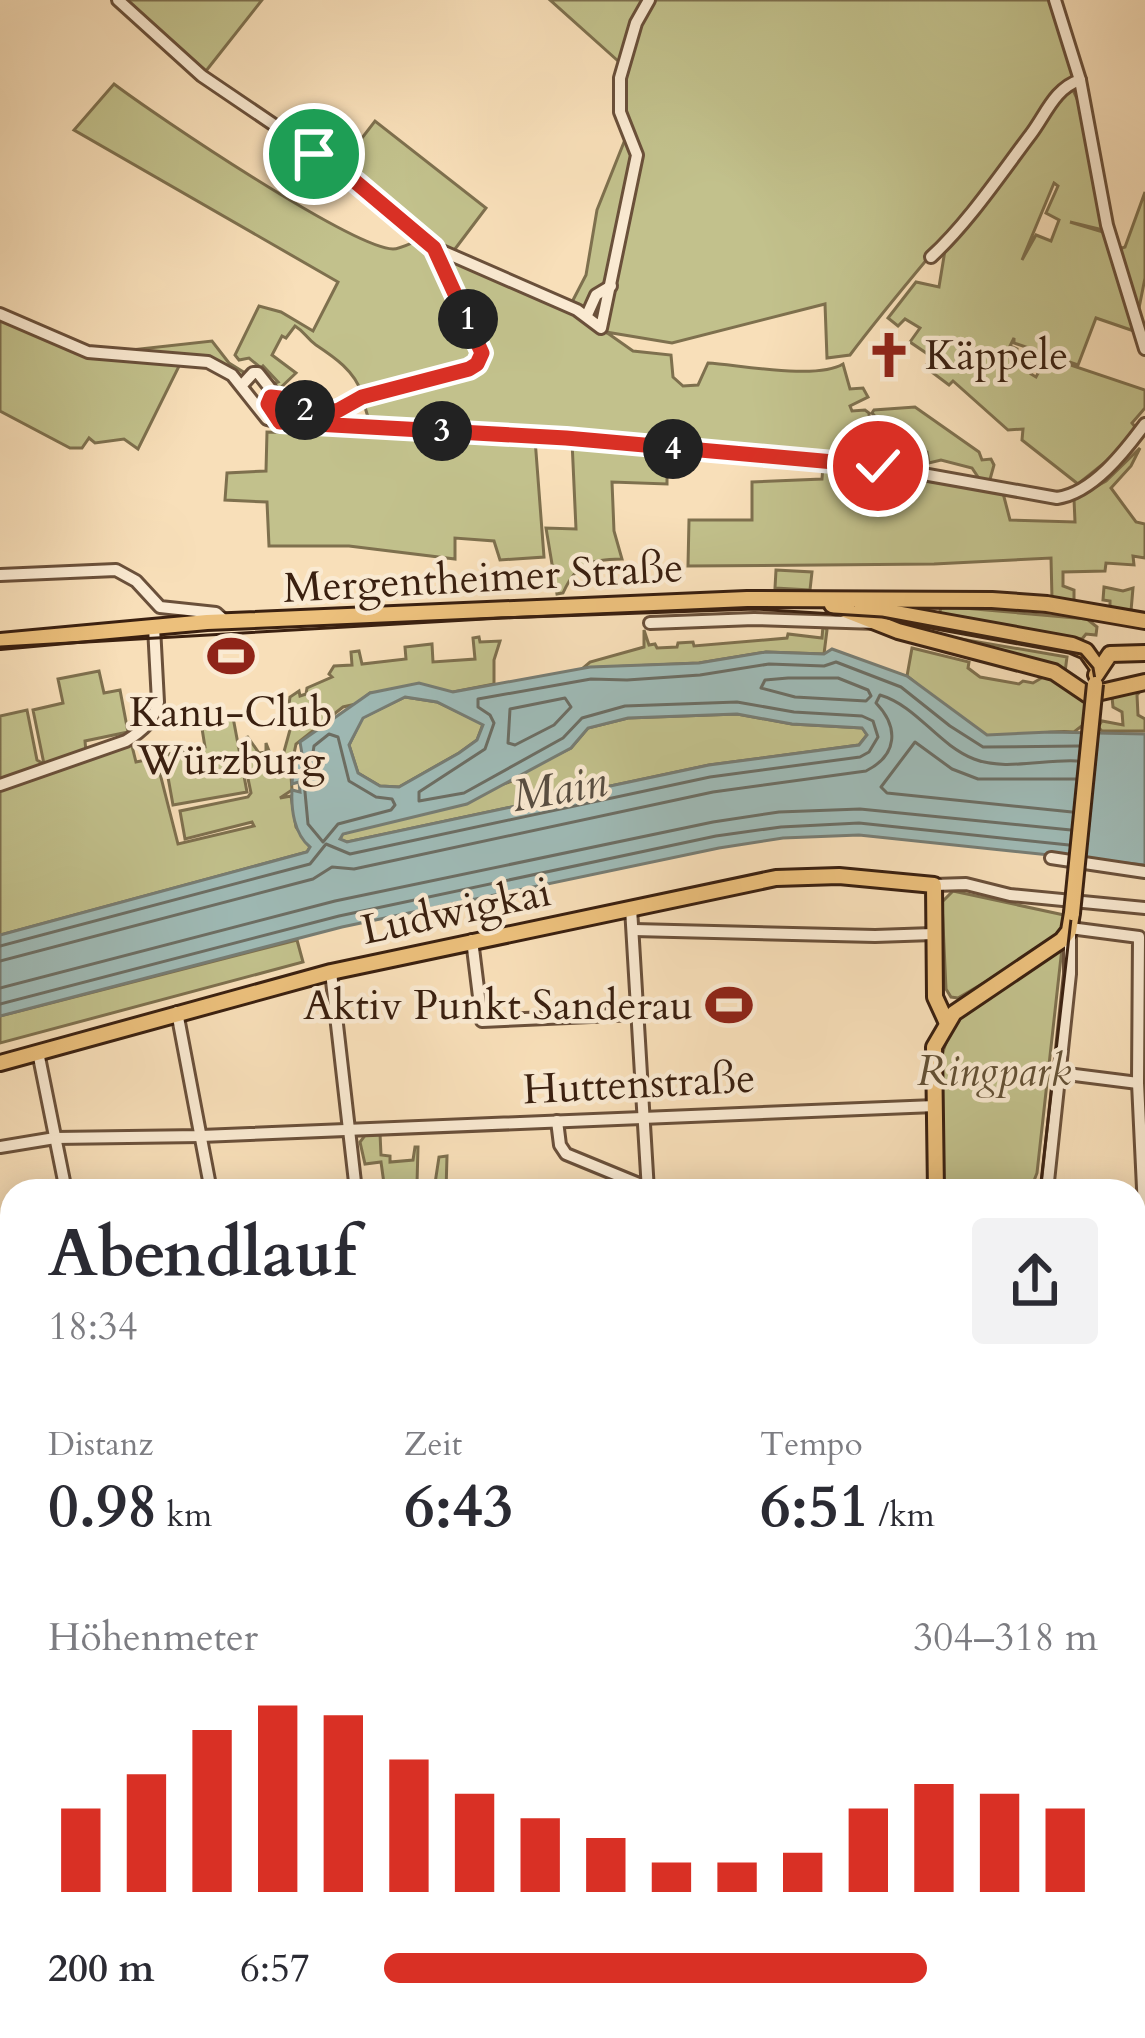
<!DOCTYPE html>
<html lang="de">
<meta charset="utf-8">
<style>
:root{--surface:#fff;--page:#f2f2f3;--text:#2b2b33;--muted:#7c7c81;--accent:#d93025}
body{margin:0;font-family:Cardo,serif;background:var(--page);color:var(--text);height:100vh;display:flex;flex-direction:column;font-size:45px;white-space:nowrap}
*{box-sizing:border-box;margin:0}
p{font-size:39px;color:var(--muted)}
.icon{flex:none;width:66px;height:66px;fill:none;stroke:currentColor;stroke-width:2;stroke-linecap:round;stroke-linejoin:round}
.map{position:relative;flex:1;overflow:hidden}
.sheet{position:absolute;left:0px;top:1179px;width:1146px;height:861px;display:flex;flex-direction:column;background:var(--surface);border-radius:36px 36px 0 0;box-shadow:0 6px 30px #0003}
.sheet>*{flex:none}
.pin{position:absolute;display:grid;place-items:center;width:102px;height:102px;color:#fff;margin:-51px;border:6px solid #fff;border-radius:50%;box-shadow:0 3px 12px #0007}
.km{position:absolute;width:60px;height:60px;margin:-30px;border-radius:50%;background:#222;color:#fff;font-size:33px;line-height:60px;text-align:center}
.round{display:grid;place-items:center;flex:none;width:126px;height:126px;border-radius:12px;background:var(--page)}
.head{display:flex;align-items:center;justify-content:space-between;height:204px;padding:0 48px}
h1{font-size:66px;font-weight:700;line-height:90px}
.stats{display:grid;grid-template-columns:repeat(3,1fr);gap:18px;height:204px;padding:12px 48px}
.stats div{display:grid;align-content:center}
.stats b{font-size:60px;font-weight:700}
.stats small{font-size:33px;font-weight:400}
.stats p{font-size:33px}
.chart{height:336px;padding:24px 48px}
.chart p{display:flex;justify-content:space-between}
.chart svg{width:100%;height:216px;margin-top:12px;stroke:var(--accent);stroke-width:6}
ul{padding:0 48px;list-style:none;font-size:39px}
li{display:grid;grid-template-columns:192px 144px 1fr;align-items:center;height:90px}
li i{height:30px;border-radius:15px;background:var(--accent)}
.map>svg:first-child{display:block}
.green{fill:#c2c18c;stroke:#7e704e;stroke-width:3;fill-rule:evenodd}
.water{fill:#9fbbb7;stroke:#777d74;stroke-width:3;fill-rule:evenodd}
.lines{fill:none;stroke-linecap:round;stroke-linejoin:round}
.shore{stroke:#6c6e64;stroke-width:3}
.minor-casing{stroke:#6a503a;stroke-width:16}
.major-casing{stroke:#3a2010;stroke-width:20}
.minor{stroke:#faead2;stroke-width:10}
.major{stroke:#ecc07c;stroke-width:14}
.tram{stroke:#3a2010;stroke-width:3}
.rail-casing{stroke:#3a2010;stroke-width:8}
.rail{stroke:#faead2;stroke-width:3;stroke-dasharray:9;stroke-linecap:butt}
.major-bridge-casing{stroke:#3a2010;stroke-width:20;stroke-linecap:butt}
.major-bridge{stroke:#ecc07c;stroke-width:14}
.route-casing{stroke:#fff;stroke-width:24}
.route{stroke:#d93025;stroke-width:15}
.labels{text-anchor:middle;dominant-baseline:central;stroke-width:9;stroke-linejoin:round;paint-order:stroke}
.poi-label{font-size:42px;fill:#3a2010;stroke:#faead2;text-anchor:start}
.street-label{font-size:42px;fill:#3a2010;stroke:#faead2}
.park-label{font-size:42px;font-style:italic;fill:#635035;stroke:#faead2}
.water-label{font-size:45px;font-style:italic;fill:#584e42;stroke:#faead2}
</style>
<div class="map">
<svg width="1145" height="2038" viewBox="0 0 1145 2038">
<rect width="100%" height="100%" fill="#f8dfb9"/>
<filter id="stains"><feTurbulence type="fractalNoise" baseFrequency=".00167" numOctaves="4"/><feColorMatrix values="0 0 0 0 .2 0 0 0 0 .09 0 0 0 0 .02 0 0 0 .5 -.17"/></filter>
<radialGradient id="worn" r=".72"><stop offset=".6" stop-color="#630" stop-opacity="0"/><stop offset="1" stop-color="#630" stop-opacity=".3"/></radialGradient>
<!-- green -->
<g class="green">
<polygon points="118,0 262,0 202,76"/>
<path d="M550 0H1053L1075 76C1052 87 1043 114 1028 134 972 210 907 279 850 355L827 358 825 304 672 343 606 332 633 351 671 355 673 377 683 386 698 385 708 363C740 365 817 380 843 364L850 389 863 388 868 397 850 406 852 411 865 410 869 413 870 431 878 428 881 423 872 413 874 410 915 407 979 452 982 460 991 459 994 465 989 483 980 480 972 468 941 460 929 463 927 452 868 441 866 449 876 455 902 454 911 467 370 424 362 397 469 369 482 353 434 248 314 154 326 134 352 151 375 121 486 208 452 253 571 304 586 275 597 210 630 127 624 104 627 69ZM620 248 606 332 587 315 589 306 611 286Z"/>
<path d="M114 84C155 115 352 248 393 249 400 249 411 243 419 240L431 252 478 348 472 365 362 394C355 371 334 357 316 345 306 338 305 332 295 326L286 338 282 336 272 355 296 373 277 391 273 384 278 382 263 366 261 368 249 358 239 360 235 355 259 306 281 312 313 331 338 282 74 130Z"/>
<path d="M1072 88 1083 112 1103 230 1070 222 1103 232 1134 331 1096 318 1078 365 1014 343V338L1010 346 1017 349 1016 357 1035 365 1031 374 1036 377 1047 357 1145 390V408L1132 423 1136 428 1113 456 1078 484 1022 440 1023 429 1008 430 953 381 949 385 925 367 932 357 910 342 920 328 905 319 898 326 888 318 916 282 939 287 946 244 1058 97ZM1054 183 1058 186 1046 213 1059 220 1051 241 1036 235 1022 260Z"/>
<polygon points="1145,192 1145,278 1138,313 1119,249 1125,247"/>
<polygon points="0,314 67,346 113,352 212,341 229,363 245,373 241,379 183,358 138,449 124,439 95,443 89,438 82,448 70,448 0,411"/>
<polygon points="309,427 535,439 544,557 500,560 494,541 455,538 455,559 349,546 269,546 267,502 225,500 227,473 266,471 267,432 308,433"/>
<path d="M572 441 667 452V484L612 482 614 531 622 559C589 560 577 562 563 593L557 594 546 528 576 529Z"/>
<polygon points="1140,448 1131,466 1111,488 1136,522 1145,524 1145,558 1133,556 1134,565 1106,563 1105,571 1063,572 1063,586 1074,590 1074,602 1052,598 1051,558 934,564 688,566 689,520 752,520 752,482 822,479 823,466 878,469 1003,493 1010,520 1075,522 1074,499 1106,481"/>
<polygon points="776,570 812,572 810,590 775,588"/>
<polygon points="1104,587 1123,591 1133,588 1131,611 1110,608 1110,601 1103,600"/>
<polygon points="952,607 1087,619 1097,627 1096,635 1086,634 1082,639 939,614 941,608"/>
<polygon points="823,626 827,630 824,654 766,652 699,663 583,668 590,662 644,647 644,630 649,645 655,644 657,648 677,647 678,643 693,642 694,646 787,638 788,634 822,638"/>
<polygon points="902,629 1067,657 1065,672"/>
<polygon points="479,637 480,642 500,641 494,660 494,684 453,692 370,693 356,704 343,707 296,744 291,768 285,773 291,776 292,790 280,798 291,796 296,827 310,847 307,852 0,935 0,716 27,710 37,760 44,764 33,710 63,703 58,679 99,671 104,693 120,690 128,732 85,741 86,752 131,742 136,762 156,758 178,844 254,826 252,822 185,839 180,811 248,797 251,793 242,750 248,745 247,736 259,753 266,752 266,743 271,756 282,759 293,719 288,712 290,697 299,691 300,696 306,694 307,688 332,677 329,674 334,666 352,665 351,652 359,651 362,664 406,659 405,647 432,644 433,662 475,659 473,638"/>
<path d="M912 648 969 662 968 668 980 677 1019 684 1023 681 1033 683 1050 673 1086 698 1083 725 1074 732C1048 729 1024 738 996 737 964 735 932 695 907 676Z"/>
<polygon points="1145,685 1137,695 1138,715 1145,719 1145,731 1102,731 1098,727 1102,721 1123,725 1122,712 1113,707 1112,697"/>
<polygon points="405,697 437,702 483,724 477,740 459,753 399,787 380,786 358,773 349,745 362,718"/>
<polygon points="232,712 247,792 173,805 164,755 205,747 200,716"/>
<polygon points="737,714 792,724 863,728 867,735 859,745 709,765 347,842 340,840 342,834 516,780 531,767 571,748 588,728 628,718"/>
<polygon points="953,891 1064,915 1063,928 1042,949 958,998 951,997 946,989 942,902"/>
<polygon points="297,940 303,962 0,1043 0,1016"/>
<polygon points="1062,948 1037,1173 1030,1191 941,1191 939,1064 952,1024"/>
<polygon points="380,1133 381,1155 390,1156 390,1162 413,1160 415,1147 418,1147 417,1184 434,1190 439,1157 447,1156 446,1191 385,1191 381,1162 365,1164 360,1142 366,1134"/>
<polygon points="1134,1523 1145,1546 1145,1691 1134,1697"/>
</g>
<!-- water -->
<path class="water" d="M832 649 907 676 987 735 1050 732 1145 734V865L859 835 783 838 719 848 342 927 0 1016V935L307 852 310 847C294 834 291 809 292 790L300 792 299 782 292 784 294 758 302 754 300 742 370 693 419 683 453 692 590 667 699 663 766 652 824 654ZM405 697 437 702 483 725 477 740 459 753 399 787 380 786 358 773 349 745 363 718ZM737 714 792 724 862 728 867 735 859 745 709 765 347 842 340 839 343 834 467 804 571 748 588 728 628 718Z"/>
<g class="lines">
<!-- shore -->
<g class="shore">
<polygon points="788,678 838,678 868,690 871,696 866,701 795,697 761,688 765,680"/>
<polygon points="565,698 571,707 554,725 515,745 508,743 510,709"/>
<polygon points="329,734 338,737 349,781 376,797 392,799 395,805 391,810 338,824 323,842 308,824 303,771 312,759 314,746"/>
<polyline points="1072,812 887,793 881,787 915,742 952,769 978,779 1076,779"/>
<polyline points="0,946 310,864 326,844 350,854 710,777 860,757 869,752 878,737 873,721 862,716 794,712 737,702 625,706 582,718 563,738 464,793 419,801 419,792 485,749 494,723 490,715 478,707 478,699 591,679 627,680 700,675 769,664 824,666 836,662 901,687 950,726 983,747 1079,746"/>
<path d="M0 961 313 879 332 867 354 869 713 792 866 771C898 755 899 727 876 703L880 695C917 706 938 745 974 759 1004 771 1045 759 1077 761"/>
<polyline points="0,988 335,901 713,822 779,812 860,809 1071,830"/>
<polyline points="0,1004 339,916 716,836 781,827 859,823 1069,845"/>
</g>
<defs>
<g id="minor">
<polyline points="118,0 202,76 345,173 435,248 577,310 601,328 637,155 620,112 620,78 636,23 649,0"/>
<polyline points="1055,0 1080,80 1107,225 1145,349"/>
<path d="M931 257C968 223 1000 175 1031 134 1046 114 1055 88 1080 80"/>
<path d="M0 314 88 352 208 362 232 375 267 419 279 422 566 438 878 466 1057 498C1093 493 1125 451 1145 424"/>
<polyline points="587,315 596,295 611,286"/>
<polyline points="243,384 253,373 258,373 273,392 271,397 280,398 284,406 337,411 362,397 468,369 479,361 482,348 435,248"/>
<polyline points="0,575 116,570 136,581 160,607 216,613 225,621"/>
<polyline points="650,623 754,619 877,623"/>
<path d="M0 785 126 741C142 731 154 721 158 702L154 627"/>
<polyline points="1051,858 1145,872"/>
<polyline points="934,885 966,884 1010,895 1145,908"/>
<polyline points="631,908 648,1191"/>
<polyline points="634,930 875,936 933,934"/>
<polyline points="472,940 482,1021 636,1014"/>
<polyline points="331,972 356,1191"/>
<polyline points="177,1012 211,1191"/>
<polyline points="38,1052 66,1191"/>
<polyline points="1059,1073 1138,1083"/>
<polyline points="557,1121 560,1145 566,1154 656,1191"/>
<polyline points="0,1147 55,1138 201,1136 935,1106"/>
<polyline points="1047,1191 1070,974 1070,928 1139,937 1138,1083 1144,1209"/>
<polyline points="0,1271 12,1323"/>
<polyline points="1134,1354 1145,1348"/>
<polyline points="0,1473 12,1470"/>
<polyline points="1134,1516 1145,1540"/>
<polyline points="0,1569 12,1567"/>
<polyline points="0,1683 12,1681"/>
<polyline points="1134,1702 1145,1696"/>
<polyline points="0,1825 12,1824"/>
<polyline points="1134,1865 1145,1847"/>
<polyline points="0,1993 7,1910"/>
<polyline points="0,2001 12,2000"/>
<polyline points="251,2028 260,2038"/>
<polyline points="857,2028 868,2038"/>
<polyline points="1065,2028 1075,2038"/>
<polyline points="113,2038 114,2028"/>
<polyline points="278,2038 292,2028"/>
<polyline points="518,2038 520,2028"/>
<polyline points="745,2038 749,2028"/>
<polyline points="1020,2038 1027,2028"/>
</g>
<g id="major">
<polyline points="832,605 898,631 1054,672 1088,695 1145,682"/>
<polyline points="862,607 1072,645 1086,651 1098,668"/>
<polyline points="0,641 207,622 747,599 992,600 1047,604 1145,621"/>
<polyline points="1096,675 1110,654 1145,653"/>
<polyline points="0,1063 331,972 776,878 839,876 934,885 935,997 946,1021"/>
<polyline points="936,1191 934,1047 954,1013 1062,940 1069,931 1072,913"/>
<polyline points="1134,1748 1145,1771"/>
<polyline points="0,1911 12,1910"/>
<polyline points="875,2028 888,2038"/>
<polyline points="891,2028 904,2038"/>
<polyline points="921,2028 933,2038"/>
</g>
</defs>
<!-- minor casing -->
<use href="#minor" class="minor-casing"/>
<!-- major casing -->
<use href="#major" class="major-casing"/>
<!-- minor -->
<use href="#minor" class="minor"/>
<!-- major -->
<use href="#major" class="major"/>
<!-- tram -->
<g class="tram">
<polyline points="0,647 502,618 755,609 882,617 1081,654 1093,668 1097,691 1040,1191"/>
<polyline points="1134,1220 1145,1220"/>
<polyline points="0,1472 12,1469"/>
</g>
<defs>
<g id="rail">
<polyline points="0,1889 12,1888"/>
<polyline points="942,2028 953,2038"/>
</g>
</defs>
<!-- rail casing -->
<use href="#rail" class="rail-casing"/>
<!-- rail -->
<use href="#rail" class="rail"/>
<defs>
<polyline id="major-bridge" points="1072,913 1095,684"/>
</defs>
<!-- major-bridge casing -->
<use href="#major-bridge" class="major-bridge-casing"/>
<!-- major-bridge -->
<use href="#major-bridge" class="major-bridge"/>
</g>
<g class="lines">
<defs>
<polyline id="route" points="314,154 345,173 434,248 482,353 477,364 469,369 362,397 337,411 288,408 280,398 271,397 268,404 280,422 566,438 878,466"/>
</defs>
<!-- route casing -->
<use href="#route" class="route-casing"/>
<!-- route -->
<use href="#route" class="route"/>
</g>
<!-- icons -->
<defs>
<symbol id="church-bare" viewBox="-9 -9 18 18"><path d="M-1.2-6h2.4v3.5h3.3v2.4h-3.3V6h-2.4V-.1h-3.3v-2.4h3.3Z" fill="#8f2418" stroke="#faead2" stroke-width="2.5" paint-order="stroke"/></symbol>
<symbol id="stadium-bare" viewBox="-9 -9 18 18"><path d="M0-5a6.5 5 0 1 0 0 10a6.5 5 0 1 0 0-10ZM-3.5-1.8h7v3.6h-7Z" fill="#8f2418" stroke="#faead2" stroke-width="2.5" paint-order="stroke"/></symbol>
</defs>
<g fill-rule="evenodd">
<use href="#church-bare" x="856" y="322" width="66" height="66"/>
<use href="#stadium-bare" x="198" y="623" width="66" height="66"/>
<use href="#stadium-bare" x="696" y="972" width="66" height="66"/>
</g>
<g class="labels">
<!-- poi labels -->
<g class="poi-label">
<text x="925" y="355">Käppele</text>
<text x="231" y="712" text-anchor="middle">Kanu-Club<tspan x="231" dy="48">Würzburg</tspan></text>
<text x="693" y="1005" text-anchor="end">Aktiv Punkt Sanderau</text>
</g>
<!-- street labels -->
<g class="street-label">
<text transform="translate(483 578) rotate(-3)">Mergentheimer Straße</text>
<text transform="translate(456 911) rotate(-12)">Ludwigkai</text>
<text transform="translate(639 1084) rotate(-3)">Huttenstraße</text>
</g>
<!-- park labels -->
<g class="park-label">
<text x="994" y="1071">Ringpark</text>
</g>
<!-- water labels -->
<g class="water-label">
<text transform="translate(559 789) rotate(-10)">Main</text>
</g>
</g>
<rect width="100%" height="100%" filter="url(#stains)"/>
<rect width="100%" height="100%" fill="url(#worn)"/>
</svg>
<div class="pin" style="left:314px;top:154px;background:#1e9e55"><svg class="icon" aria-label="arrive" viewBox="0 0 24 24"><path d="M6 21V4h12l-3 4 3 4H6"/></svg></div>
<div class="pin" style="left:878px;top:466px;background:#d93025"><svg class="icon" aria-label="check" viewBox="0 0 24 24"><path d="M5 12l5 5 9-10"/></svg></div>
<b class="km" style="left:468px;top:319px">1</b>
<b class="km" style="left:305px;top:410px">2</b>
<b class="km" style="left:442px;top:431px">3</b>
<b class="km" style="left:673px;top:449px">4</b>
<section class="sheet">
<div class="head"><div><h1>Abendlauf</h1><p>18:34</p></div><a class="round"><svg class="icon" aria-label="share" viewBox="0 0 24 24"><path d="M12 15V3M7 8l5-5 5 5M5 13v7h14v-7"/></svg></a></div>
<div class="stats">
<div><p>Distanz</p><b>0.98<small> km</small></b></div>
<div><p>Zeit</p><b>6:43</b></div>
<div><p>Tempo</p><b>6:51<small> /km</small></b></div>
</div>
<div class="chart"><p><span>Höhenmeter</span>304–318 m</p>
<svg viewBox="0 0 160 44" preserveAspectRatio="none"><path d="M5 44V27M15 44V20M25 44V11M35 44V6M45 44V8M55 44V17M65 44V24M75 44V29M85 44V33M95 44V38M105 44V38M115 44V36M125 44V27M135 44V22M145 44V24M155 44V27"/></svg>
</div>
<ul>
<li><b>200 m</b>6:57<i style="width:76%"></i></li>
</ul>
</section>
</div>
